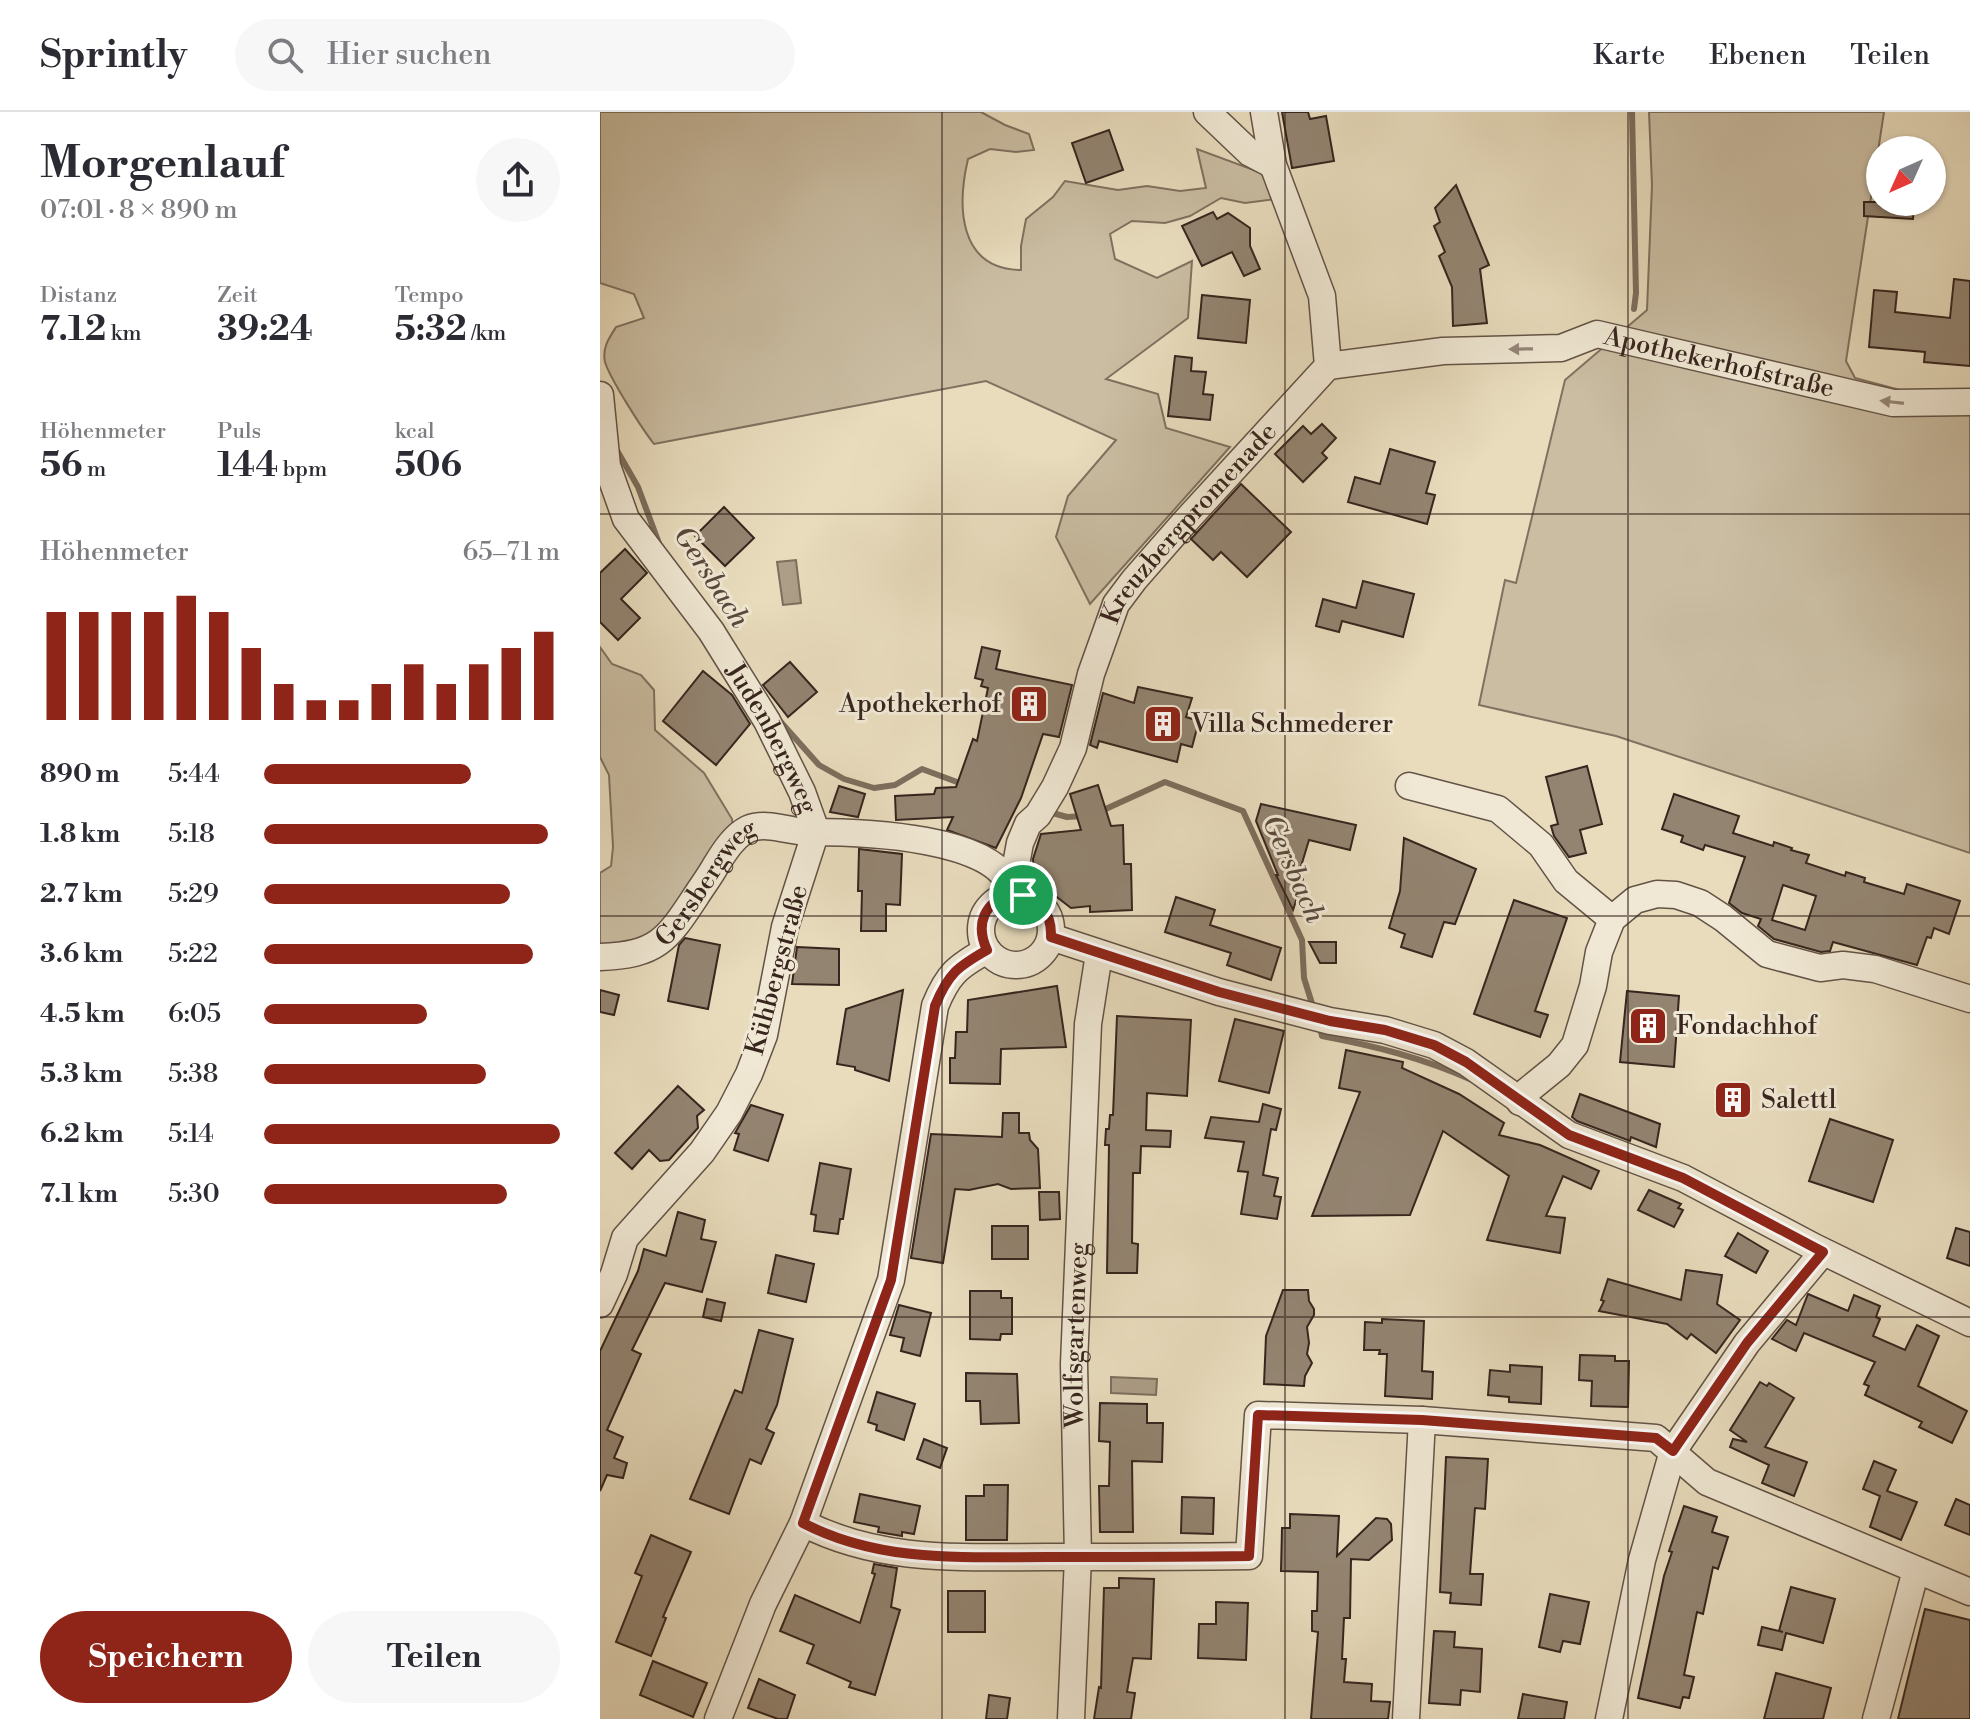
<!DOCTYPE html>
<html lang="de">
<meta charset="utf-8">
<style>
:root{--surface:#fff;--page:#f7f7f7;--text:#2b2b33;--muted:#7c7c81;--line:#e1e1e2;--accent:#8f2418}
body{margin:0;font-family:"Libre Bodoni",serif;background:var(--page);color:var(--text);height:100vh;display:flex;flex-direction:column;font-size:30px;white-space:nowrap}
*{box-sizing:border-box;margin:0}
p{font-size:26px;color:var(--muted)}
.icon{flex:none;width:44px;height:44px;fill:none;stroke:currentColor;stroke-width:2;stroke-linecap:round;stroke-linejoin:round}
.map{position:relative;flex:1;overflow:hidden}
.details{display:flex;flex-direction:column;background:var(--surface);width:600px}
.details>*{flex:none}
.needle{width:52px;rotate:225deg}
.controls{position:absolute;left:1266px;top:24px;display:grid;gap:16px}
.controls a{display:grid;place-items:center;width:80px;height:80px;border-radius:50%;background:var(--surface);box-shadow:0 2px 6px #0004;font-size:40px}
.pin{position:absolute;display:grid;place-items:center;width:68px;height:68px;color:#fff;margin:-34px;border:4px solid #fff;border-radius:50%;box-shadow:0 2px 8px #0007}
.round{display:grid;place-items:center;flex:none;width:84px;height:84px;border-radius:42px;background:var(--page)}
.overview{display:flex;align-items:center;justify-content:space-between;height:136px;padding:0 40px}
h1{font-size:44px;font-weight:800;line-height:60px}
.metrics{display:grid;grid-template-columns:repeat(3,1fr);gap:12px;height:136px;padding:8px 40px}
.metrics div{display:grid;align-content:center}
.metrics b{font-size:34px;font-weight:800}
.metrics small{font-size:22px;font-weight:400}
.metrics p{font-size:22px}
.chart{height:224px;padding:16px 40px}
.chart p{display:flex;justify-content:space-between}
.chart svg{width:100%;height:144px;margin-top:8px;stroke:var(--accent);stroke-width:6}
.action{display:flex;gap:16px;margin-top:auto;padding:16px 40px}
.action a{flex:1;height:92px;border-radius:48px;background:var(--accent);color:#fff;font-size:32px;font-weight:800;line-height:92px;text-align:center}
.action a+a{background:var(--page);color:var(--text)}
ul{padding:0 40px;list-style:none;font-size:26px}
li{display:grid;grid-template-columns:128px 96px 1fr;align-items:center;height:60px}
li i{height:20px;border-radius:10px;background:var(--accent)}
header{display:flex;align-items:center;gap:48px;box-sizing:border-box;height:112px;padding:0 40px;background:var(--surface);border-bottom:2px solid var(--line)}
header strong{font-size:38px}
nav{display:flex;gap:44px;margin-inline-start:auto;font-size:28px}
.search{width:560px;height:72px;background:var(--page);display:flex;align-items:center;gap:20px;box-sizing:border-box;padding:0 28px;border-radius:44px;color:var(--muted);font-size:30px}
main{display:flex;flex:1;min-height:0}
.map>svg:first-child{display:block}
.green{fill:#cabda2;stroke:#807160;stroke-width:2}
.water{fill:#ac9e87;stroke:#7d6e5d;stroke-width:2}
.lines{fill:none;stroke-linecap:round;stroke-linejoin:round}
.stream{stroke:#7d6e5d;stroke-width:6}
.building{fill:#938471;stroke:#37251e;stroke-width:2;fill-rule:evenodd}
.minor-casing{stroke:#635346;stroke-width:29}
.minor{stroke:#f0e8d4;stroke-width:26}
.oneway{fill:#948679}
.route-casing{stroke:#fff;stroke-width:16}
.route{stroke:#8f2418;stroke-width:10}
.grid{fill:none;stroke:#37251e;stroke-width:2;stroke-opacity:0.55}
.labels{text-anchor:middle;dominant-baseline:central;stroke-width:6;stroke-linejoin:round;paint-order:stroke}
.street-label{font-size:26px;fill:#37251e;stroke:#f0e8d4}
.poi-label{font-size:26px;fill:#37251e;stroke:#f0e8d4;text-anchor:start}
.water-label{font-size:28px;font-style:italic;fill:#5a493e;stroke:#f0e8d4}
</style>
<header>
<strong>Sprintly</strong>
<div class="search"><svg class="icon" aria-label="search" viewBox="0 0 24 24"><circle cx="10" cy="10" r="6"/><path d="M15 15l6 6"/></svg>Hier suchen</div>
<nav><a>Karte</a><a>Ebenen</a><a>Teilen</a></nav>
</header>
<main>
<section class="details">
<div class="overview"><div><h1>Morgenlauf</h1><p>07:01 · 8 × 890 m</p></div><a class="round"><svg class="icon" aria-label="share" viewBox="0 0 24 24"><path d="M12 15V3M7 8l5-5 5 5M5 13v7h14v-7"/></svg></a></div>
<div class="metrics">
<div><p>Distanz</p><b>7.12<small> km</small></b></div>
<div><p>Zeit</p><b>39:24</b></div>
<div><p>Tempo</p><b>5:32<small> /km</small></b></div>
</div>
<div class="metrics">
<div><p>Höhenmeter</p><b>56<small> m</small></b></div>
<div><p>Puls</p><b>144<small> bpm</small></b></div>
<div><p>kcal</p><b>506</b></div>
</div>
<div class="chart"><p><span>Höhenmeter</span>65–71 m</p>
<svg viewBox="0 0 160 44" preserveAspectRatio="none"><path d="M5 44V11M15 44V11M25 44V11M35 44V11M45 44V6M55 44V11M65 44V22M75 44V33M85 44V38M95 44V38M105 44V33M115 44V27M125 44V33M135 44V27M145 44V22M155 44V17"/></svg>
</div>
<ul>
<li><b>890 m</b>5:44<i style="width:70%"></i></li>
<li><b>1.8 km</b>5:18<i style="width:96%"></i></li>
<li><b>2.7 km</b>5:29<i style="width:83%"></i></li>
<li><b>3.6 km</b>5:22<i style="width:91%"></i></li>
<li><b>4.5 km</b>6:05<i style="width:55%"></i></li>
<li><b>5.3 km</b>5:38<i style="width:75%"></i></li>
<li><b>6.2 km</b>5:14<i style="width:100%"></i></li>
<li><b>7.1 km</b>5:30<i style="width:82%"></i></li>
</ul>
<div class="action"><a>Speichern</a><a>Teilen</a></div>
</section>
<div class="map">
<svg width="1370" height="1607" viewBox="0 0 1370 1607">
<rect width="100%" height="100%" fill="#e8dcbd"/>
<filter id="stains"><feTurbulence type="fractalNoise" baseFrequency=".0025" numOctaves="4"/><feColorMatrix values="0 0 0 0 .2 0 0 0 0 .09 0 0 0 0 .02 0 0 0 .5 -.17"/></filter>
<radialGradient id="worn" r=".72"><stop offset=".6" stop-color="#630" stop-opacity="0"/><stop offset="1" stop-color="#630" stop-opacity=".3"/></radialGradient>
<!-- green -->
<g class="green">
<path d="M0 0H381L405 13 429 22 434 38 416 40 390 37 368 47C357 94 358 157 421 158V134L426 107 453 85 465 69 518 78 547 74 580 79 606 76 597 37 670 64 675 87 645 91 621 86 590 104 565 111 532 109 510 122 515 147 557 166 592 149 588 206 506 267 558 282 566 316 630 335 490 492 456 425 468 384 516 328 386 269 54 332C43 318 10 267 5 250 2 236 9 226 16 215L44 206 34 182 0 171Z"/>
<polygon points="1049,0 1284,0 1246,249 1255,266 1311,281 1370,277 1370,741 1016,624 879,593 905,468 916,471 965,268 1047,198 1052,73"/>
<polygon points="0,535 12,552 41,563 54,578 55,618 104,661 132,707 135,745 101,799 0,849 0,761 11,754 13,735 9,663 0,645"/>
</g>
<!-- water -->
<g class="water">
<polygon points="196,448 201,491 183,493 177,450"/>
<polygon points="511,1265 557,1267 556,1283 511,1281"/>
</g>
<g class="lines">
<!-- stream -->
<g class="stream">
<polyline points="1032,0 1036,181 1034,197"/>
<polyline points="15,335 38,375 60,434"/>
<polyline points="179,608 219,653 244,667 274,676 295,673 322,657 357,670 363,670"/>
<polyline points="449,700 467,705 485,704"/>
<polyline points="499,700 565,670 643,699 702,828 704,866 714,898"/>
<path d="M719 912 722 924C775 934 823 946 872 968"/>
</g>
</g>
<!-- building -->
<g class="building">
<polygon points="682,0 708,0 710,7 726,4 734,49 692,56"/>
<polygon points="509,18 523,58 486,71 472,31"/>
<polygon points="856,73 889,153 880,157 887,211 853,214 852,175 839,144 845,140 834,114 840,110 835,96"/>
<polygon points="1264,90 1314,90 1313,107 1264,104"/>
<polygon points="613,100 617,107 628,101 650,116 650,134 660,157 644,164 632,140 602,154 582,114"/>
<polygon points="1354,167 1370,169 1370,254 1324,250 1325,240 1269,235 1274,178 1297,180 1295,200 1350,206"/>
<polygon points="602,183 650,188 646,231 598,226"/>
<polygon points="575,244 592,246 591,259 606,260 603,282 613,283 610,308 568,304"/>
<polygon points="722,312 736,326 722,341 727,346 703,370 675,342 703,314 711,322"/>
<polygon points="790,337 835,350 826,381 835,383 827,412 748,390 755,365 780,372"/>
<polygon points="641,372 691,420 647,465 621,440 613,448 591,427"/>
<polygon points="124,395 154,426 125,454 95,424"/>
<polygon points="25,437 47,461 21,487 40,506 18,528 0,510 0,461"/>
<polygon points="763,469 814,482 803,525 742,509 739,520 716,514 723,487 756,496"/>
<polygon points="382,535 400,539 396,557 472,573 459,625 443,622 421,686 396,736 347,718 353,705 296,708 295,684 334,682 336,676 356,675 373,627 377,629 388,576 381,574 383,568 375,566"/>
<polygon points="190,550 217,580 188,605 163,573"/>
<polygon points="103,559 132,583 150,612 116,653 63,609"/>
<polygon points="538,575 592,586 586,605 599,609 592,635 581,632 577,650 499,629 497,636 490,633 503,581 534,591"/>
<polygon points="987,654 1002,712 980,718 986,741 969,745 954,724 951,714 958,712 946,665"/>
<polygon points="498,673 511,714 523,713 524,752 531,752 532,798 490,800 490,794 471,796 440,772 436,772 434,764 433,747 441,722 481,718 470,682"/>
<polygon points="239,674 265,682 258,705 230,700"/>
<path d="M1074 682 1139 704 1133 721 1173 734 1174 730 1192 736 1191 738 1209 743 1206 751 1245 764 1246 760 1265 766 1264 770 1304 782 1307 772 1360 789 1349 822 1334 816 1331 826 1327 825 1317 853 1233 830 1230 839 1221 840 1174 827 1158 814 1161 807 1142 801 1129 791 1145 745 1105 733 1103 738 1081 730 1083 724 1062 717ZM1183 773 1216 784 1205 818 1172 808Z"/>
<polygon points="661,692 756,713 750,738 709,728 699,761 703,767 693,798 676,763 678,763 656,709"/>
<polygon points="804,726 876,757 855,812 844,810 832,845 801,835 805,822 789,816 800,779"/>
<polygon points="259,737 302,742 300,793 286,792 286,819 261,819 262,779 258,779"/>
<polygon points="576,785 615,798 610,813 681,836 671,868 627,853 631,841 565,820"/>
<polygon points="914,788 967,806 935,899 948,903 940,925 874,902"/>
<polygon points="85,826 120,833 108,897 68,889 79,833"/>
<polygon points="709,830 736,830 736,851 720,851"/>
<polygon points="197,835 239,837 239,873 192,872"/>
<polygon points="457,874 466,935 401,937 400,972 350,971 350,946 355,946 356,920 367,920 368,888"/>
<polygon points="0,878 19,883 14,903 0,900"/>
<polygon points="303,878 289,969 255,958 255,955 237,952 246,897"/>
<polygon points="1027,879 1079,884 1074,955 1020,950"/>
<polygon points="517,904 591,908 587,984 547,981 546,1018 571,1019 570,1035 541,1034 540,1061 533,1061 532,1131 538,1132 537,1161 507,1161 509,1033 505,1033 506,1017 509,1017 510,1003 513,1003"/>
<polygon points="635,907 684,919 669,981 619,969"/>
<polygon points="746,938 803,950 802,956 859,982 904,1011 899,1023 940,1033 999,1059 991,1077 963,1064 946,1104 965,1106 960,1141 887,1128 909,1064 843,1019 810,1103 712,1104 760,980 739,976"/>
<circle cx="1133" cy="988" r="16"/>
<polygon points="78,974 104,998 97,1004 98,1016 69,1048 60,1049 49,1038 32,1057 15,1041"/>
<polygon points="980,982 1060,1012 1056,1035 1031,1025 1030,1029 977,1009 972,1005"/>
<polygon points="663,992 681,997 676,1018 671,1017 663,1063 678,1066 674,1084 681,1085 677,1107 641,1102 648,1060 638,1059 644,1030 605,1026 611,1005 659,1010"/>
<polygon points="151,993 183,1003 168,1049 134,1038 139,1022 135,1021"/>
<polygon points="403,1001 419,1001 419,1021 429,1021 430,1028 438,1037 440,1076 411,1077 398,1072 369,1078 355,1077 343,1151 311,1146 331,1022 402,1025"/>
<polygon points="1230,1007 1293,1028 1273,1090 1209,1069"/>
<polygon points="220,1051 251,1057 243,1107 240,1107 238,1122 214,1119 216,1103 211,1102"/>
<polygon points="1049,1078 1081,1092 1078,1096 1083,1098 1074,1115 1038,1098"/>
<polygon points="439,1080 459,1080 460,1107 440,1108"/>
<polygon points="78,1100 105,1108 101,1127 116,1130 102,1180 65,1171 32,1238 41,1242 7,1318 23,1325 14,1346 27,1351 23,1366 7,1363 0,1379 0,1239 38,1159 44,1137 66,1144"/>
<rect x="392" y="1114" width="36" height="33"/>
<polygon points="1356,1116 1370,1120 1370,1154 1347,1146"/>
<polygon points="1138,1121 1168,1139 1156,1161 1125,1144"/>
<polygon points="176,1143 214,1152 206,1190 168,1181"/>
<polygon points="1086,1158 1122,1163 1117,1192 1140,1208 1116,1241 1091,1222 1087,1227 1067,1212 999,1199 1004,1189 1001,1188 1008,1167 1081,1188"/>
<polygon points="683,1178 708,1178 709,1189 714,1197 714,1203 707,1215 709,1231 707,1242 712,1251 705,1264 704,1274 664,1272 666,1224"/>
<polygon points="370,1179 401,1179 401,1186 412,1186 412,1222 401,1222 400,1228 370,1227"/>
<polygon points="1208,1182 1248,1199 1254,1183 1280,1194 1276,1205 1280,1207 1273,1224 1305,1238 1317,1213 1339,1224 1318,1274 1367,1299 1352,1331 1319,1315 1322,1310 1265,1283 1269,1274 1264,1272 1275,1250 1204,1221 1196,1239 1172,1227 1187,1208 1196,1213"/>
<polygon points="107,1187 125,1191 121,1209 103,1205"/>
<polygon points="299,1193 331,1201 320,1244 301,1239 304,1226 290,1223"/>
<polygon points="782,1207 824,1209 822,1259 833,1260 832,1287 785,1284 787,1242 779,1242 780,1238 764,1238 765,1210 782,1211"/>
<polygon points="159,1218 193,1227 177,1293 166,1317 174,1321 161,1352 150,1347 129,1402 90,1387 135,1278 142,1281"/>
<polygon points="980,1243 1015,1244 1015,1249 1029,1249 1028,1295 991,1294 992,1269 979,1268"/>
<polygon points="910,1253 942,1255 941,1292 909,1290 909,1285 888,1283 890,1258 910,1260"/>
<polygon points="366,1261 417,1262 419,1311 381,1312 380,1289 366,1289"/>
<polygon points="1160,1270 1167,1274 1169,1271 1194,1286 1165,1335 1207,1350 1194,1384 1162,1371 1169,1353 1130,1335 1133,1327 1147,1330 1130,1318"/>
<polygon points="277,1280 315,1292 304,1328 276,1318 277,1313 268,1310"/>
<polygon points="500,1291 547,1292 547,1311 563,1311 562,1350 532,1349 533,1420 500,1420 499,1374 509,1374 510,1330 499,1329"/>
<polygon points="324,1327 347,1336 340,1356 317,1347"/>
<polygon points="846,1345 888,1347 885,1397 875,1396 870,1462 883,1462 881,1493 850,1491 851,1481 840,1480"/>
<polygon points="1274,1349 1296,1358 1287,1379 1317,1390 1301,1428 1270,1415 1280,1384 1263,1377"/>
<polygon points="384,1373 408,1373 407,1428 366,1428 366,1384 384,1384"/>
<polygon points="260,1382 320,1394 314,1422 302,1420 302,1424 278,1420 279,1415 254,1410"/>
<polygon points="582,1385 614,1386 613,1422 581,1421"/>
<polygon points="1356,1387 1370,1393 1370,1423 1345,1413"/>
<polygon points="1084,1394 1117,1405 1112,1420 1128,1425 1118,1457 1113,1455 1103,1502 1097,1500 1084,1563 1094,1565 1089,1586 1083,1585 1080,1596 1038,1586 1064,1464 1072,1440 1069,1439"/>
<polygon points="690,1402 739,1404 737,1444 776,1406 787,1407 791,1412 792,1428 769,1448 751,1447 750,1506 744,1506 742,1547 746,1547 744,1570 772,1572 771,1589 790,1590 788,1607 711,1607 718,1520 712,1519 712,1499 717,1499 718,1460 681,1459 682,1416 690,1416"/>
<polygon points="51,1423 91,1440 63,1505 66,1506 51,1544 16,1530 42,1464 35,1461"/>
<polygon points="274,1452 297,1456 291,1495 300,1498 275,1583 249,1575 251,1570 207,1551 214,1533 180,1519 195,1483 260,1511 275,1462 272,1461"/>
<polygon points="519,1466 554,1467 551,1547 533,1546 527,1580 535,1581 531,1607 494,1607 499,1575 501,1576 504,1476 519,1476"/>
<polygon points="1191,1475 1235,1487 1223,1531 1186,1521 1182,1538 1158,1533 1162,1515 1183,1520 1179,1519"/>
<rect x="348" y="1479" width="37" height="41"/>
<polygon points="950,1482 989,1490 980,1532 963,1529 960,1540 939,1535"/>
<polygon points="616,1490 648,1491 646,1548 598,1546 599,1512 616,1512"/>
<polygon points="1325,1497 1370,1508 1370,1607 1298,1607"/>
<polygon points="834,1519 855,1520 854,1535 882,1537 880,1580 861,1578 860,1593 829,1591"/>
<polygon points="53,1549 107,1571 93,1605 40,1583"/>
<polygon points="1176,1561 1231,1576 1223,1607 1164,1607"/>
<polygon points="159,1567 195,1583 187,1607 178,1607 148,1596"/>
<polygon points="923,1582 967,1590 964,1607 918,1607"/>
<polygon points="389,1583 410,1586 407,1607 386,1607"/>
</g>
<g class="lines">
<defs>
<g id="minor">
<polyline points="607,0 650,41 673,53"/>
<path id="s1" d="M728 254 843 239 961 236 997 222 1293 291 1370 290"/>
<path id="s2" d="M0 283 7 354 26 407 111 519 167 609 202 680 216 719 185 815 164 923 149 962 129 1001 102 1040 25 1126 14 1162 0 1192"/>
<polyline points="809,674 898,697 941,733 966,769 1012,807"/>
<circle cx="416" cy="818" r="35"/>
<path id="s3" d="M423 783 415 758 420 731 428 712 438 703 455 675 473 636 491 562 516 492 534 468 583 412 728 254 722 184 673 53 664 0"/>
<polyline points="451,825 619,880 730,909 785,918 834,933 866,950 969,1023 1083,1066 1216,1136 1370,1211"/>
<path id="s4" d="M0 845C57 843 67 828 96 784 103 773 110 764 116 753 124 740 134 724 148 717 166 709 191 720 209 720 255 720 405 723 412 782"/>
<polyline points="920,990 927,979 959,953 975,933 993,874 999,840 1012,807 1035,788 1057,782 1076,783 1100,791 1123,806 1167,842 1220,856 1243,853 1275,857 1370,887"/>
<path d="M203 1411C281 1451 362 1445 447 1445 515 1445 582 1445 649 1444L658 1303 822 1308 1056 1326 1107 1370 1370 1480"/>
<path d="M118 1607 163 1492 203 1411 291 1168 335 894C348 862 357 855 387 838"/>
<path id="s5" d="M471 1607 478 1445 474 1252 488 912 499 842"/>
<polyline points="806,1607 822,1308"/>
<polyline points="1009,1607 1042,1448 1073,1339 1147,1231 1223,1140"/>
<polyline points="1276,1607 1316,1458"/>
</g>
</defs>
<!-- minor casing -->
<use href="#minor" class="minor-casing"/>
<!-- minor -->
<use href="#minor" class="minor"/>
</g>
<!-- one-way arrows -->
<defs><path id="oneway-solid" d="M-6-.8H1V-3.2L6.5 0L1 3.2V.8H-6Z" transform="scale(2)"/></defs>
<g class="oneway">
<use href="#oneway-solid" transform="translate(921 237) rotate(179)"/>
<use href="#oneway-solid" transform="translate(1292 290) rotate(-173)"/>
</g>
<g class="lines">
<defs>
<path id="route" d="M412 782C438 783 452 800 451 825L619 880 730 909 785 918 834 933 866 950 969 1023 1083 1066 1223 1140 1147 1231 1073 1339 1056 1326 822 1308 658 1303 649 1444C582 1445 515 1445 447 1445 362 1445 280 1451 203 1411L291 1168 335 894C348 862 357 855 387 838 375 812 384 790 412 782Z"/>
</defs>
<!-- route casing -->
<use href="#route" class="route-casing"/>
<!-- route -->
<use href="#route" class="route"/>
</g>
<!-- grid -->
<path class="grid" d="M342 0V1607M685 0V1607M1028 0V1607M0 402H1370M0 804H1370M0 1205H1370"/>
<!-- icons -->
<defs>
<symbol id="building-square" viewBox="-11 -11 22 22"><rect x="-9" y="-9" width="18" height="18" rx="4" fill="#8f2418" stroke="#f0e8d4"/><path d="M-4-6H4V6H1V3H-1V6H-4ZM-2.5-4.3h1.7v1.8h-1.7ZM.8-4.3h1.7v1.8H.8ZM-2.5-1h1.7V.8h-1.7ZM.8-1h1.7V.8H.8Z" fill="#fff"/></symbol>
</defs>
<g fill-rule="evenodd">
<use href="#building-square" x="407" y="570" width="44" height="44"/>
<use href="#building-square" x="541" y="590" width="44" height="44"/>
<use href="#building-square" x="1026" y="892" width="44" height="44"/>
<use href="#building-square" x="1111" y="966" width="44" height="44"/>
</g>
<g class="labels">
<!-- street labels -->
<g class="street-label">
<text stroke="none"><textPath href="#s1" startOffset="398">Apothekerhofstraße</textPath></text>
<text stroke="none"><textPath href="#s3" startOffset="422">Kreuzbergpromenade</textPath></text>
<text stroke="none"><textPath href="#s2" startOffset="392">Judenbergweg</textPath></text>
<text stroke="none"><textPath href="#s4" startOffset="138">Gersbergweg</textPath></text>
<text transform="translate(177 858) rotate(-75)">Kühbergstraße</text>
<text stroke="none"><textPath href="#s5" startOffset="384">Wolfsgartenweg</textPath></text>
</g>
<!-- poi labels -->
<g class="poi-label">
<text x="401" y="592" text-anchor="end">Apothekerhof</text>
<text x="591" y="612">Villa Schmederer</text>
<text x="1076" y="914">Fondachhof</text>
<text x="1161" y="988">Salettl</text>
</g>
<!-- water labels -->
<g class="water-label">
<text transform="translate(111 465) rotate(57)">Gersbach</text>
<text transform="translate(693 757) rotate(66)">Gersbach</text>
</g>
</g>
<rect width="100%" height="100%" filter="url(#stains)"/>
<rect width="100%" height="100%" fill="url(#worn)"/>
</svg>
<div class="controls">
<a><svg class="needle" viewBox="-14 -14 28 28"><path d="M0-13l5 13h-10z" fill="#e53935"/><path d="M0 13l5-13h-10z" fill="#7c7c81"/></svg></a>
</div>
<div class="pin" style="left:423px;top:783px;background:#1e9e55"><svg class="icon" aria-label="arrive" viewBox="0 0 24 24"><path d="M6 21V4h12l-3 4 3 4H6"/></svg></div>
</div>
</main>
